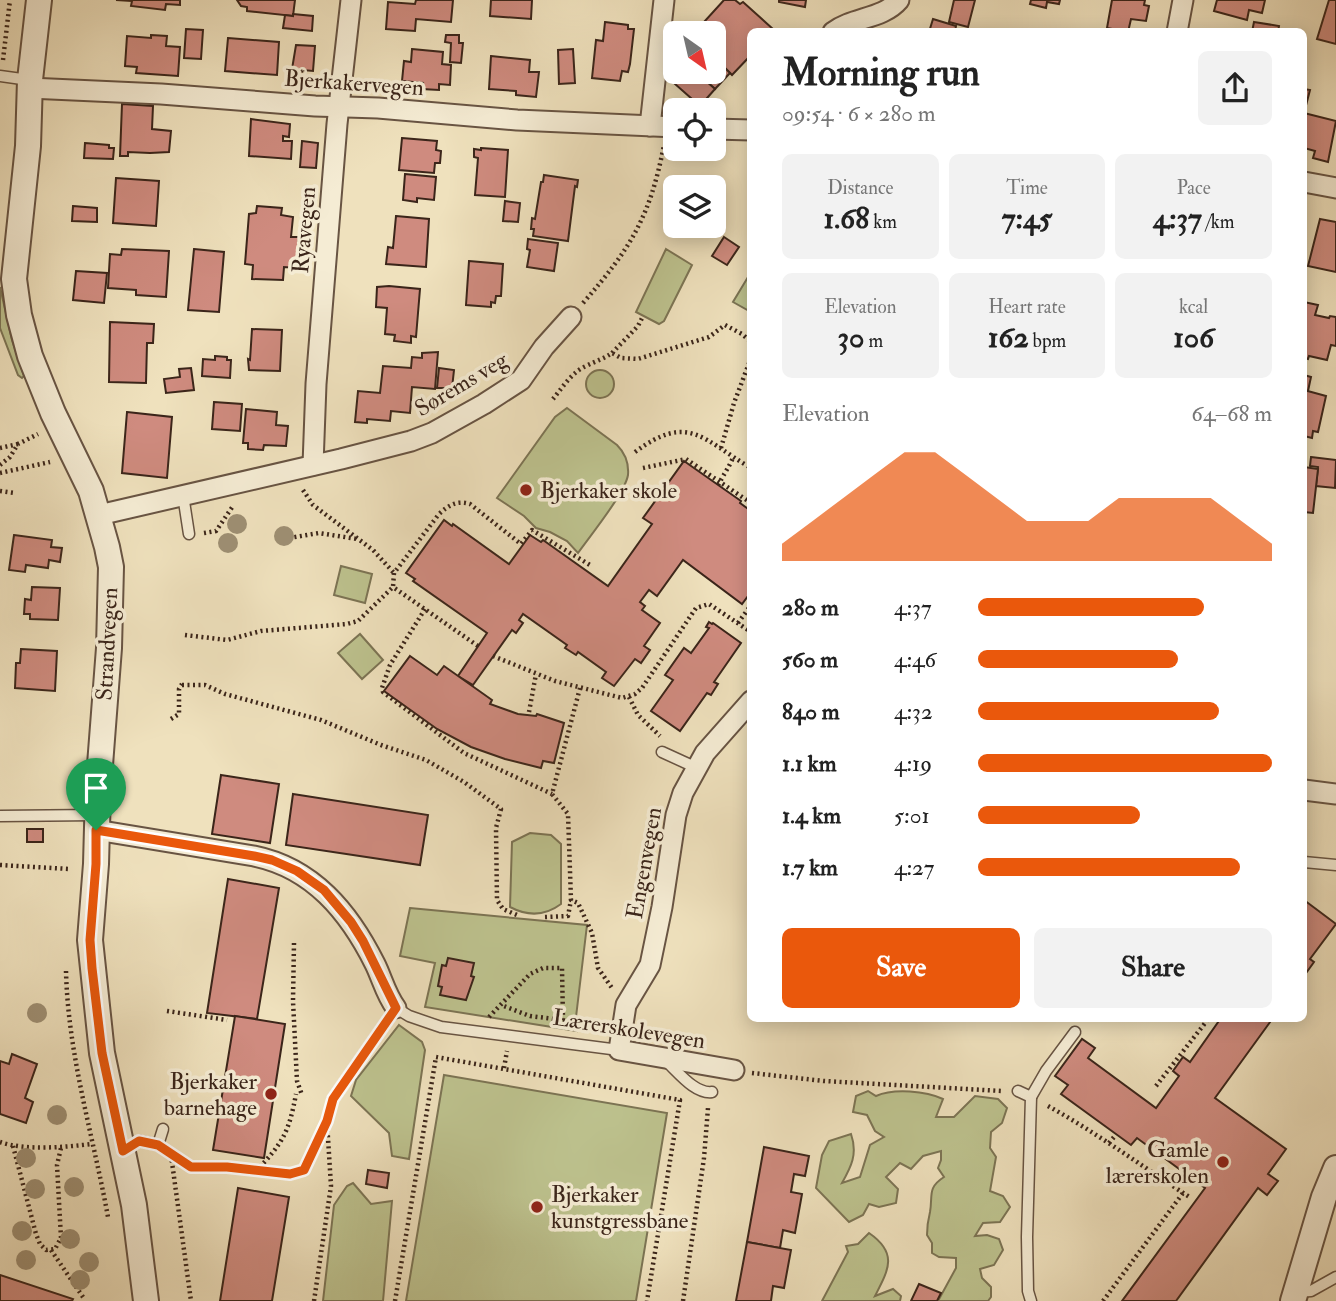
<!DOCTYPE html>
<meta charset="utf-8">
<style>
:root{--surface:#fff;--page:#f2f2f2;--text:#222;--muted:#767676;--accent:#ea580c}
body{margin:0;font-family:"IM FELL Double Pica",serif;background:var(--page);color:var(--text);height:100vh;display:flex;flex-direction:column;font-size:26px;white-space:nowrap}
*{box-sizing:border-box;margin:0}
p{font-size:23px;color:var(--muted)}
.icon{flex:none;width:38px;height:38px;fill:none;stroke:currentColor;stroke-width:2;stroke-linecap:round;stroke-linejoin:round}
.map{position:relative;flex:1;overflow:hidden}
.drawer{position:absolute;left:747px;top:28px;width:560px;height:994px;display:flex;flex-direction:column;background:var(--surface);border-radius:10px;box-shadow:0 4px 18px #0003}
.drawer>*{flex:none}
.needle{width:46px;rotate:146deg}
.fabs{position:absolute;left:663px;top:21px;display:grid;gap:14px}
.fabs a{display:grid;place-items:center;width:63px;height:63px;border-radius:10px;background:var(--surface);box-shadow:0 4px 18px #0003;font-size:35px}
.pin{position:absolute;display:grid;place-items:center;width:60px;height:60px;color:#fff;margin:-72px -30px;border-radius:50% 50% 50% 0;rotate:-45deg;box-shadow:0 0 7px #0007}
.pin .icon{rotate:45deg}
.round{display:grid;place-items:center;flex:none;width:74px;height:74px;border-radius:10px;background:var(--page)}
.overview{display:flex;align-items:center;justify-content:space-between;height:119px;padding:0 35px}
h1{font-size:38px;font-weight:800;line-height:52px}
.figures{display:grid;grid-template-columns:repeat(3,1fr);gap:10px;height:119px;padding:7px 35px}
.figures div{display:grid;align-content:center;border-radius:10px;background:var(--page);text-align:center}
.figures b{font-size:30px;font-weight:800}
.figures small{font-size:19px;font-weight:400}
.figures p{font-size:19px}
.chart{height:196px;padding:14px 35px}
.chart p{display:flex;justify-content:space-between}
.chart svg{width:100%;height:126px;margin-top:7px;fill:var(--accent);opacity:.7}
.cta{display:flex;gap:14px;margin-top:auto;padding:14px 35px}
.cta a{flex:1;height:80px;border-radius:10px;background:var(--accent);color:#fff;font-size:28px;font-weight:800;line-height:80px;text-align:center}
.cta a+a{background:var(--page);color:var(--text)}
ul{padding:0 35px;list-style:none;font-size:23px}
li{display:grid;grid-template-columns:112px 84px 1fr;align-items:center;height:52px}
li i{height:18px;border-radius:9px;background:var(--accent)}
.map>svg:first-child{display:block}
.green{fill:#bdc28e;stroke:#7c7454;stroke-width:2}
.building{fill:#cf8b7f;stroke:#3b251a;stroke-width:2}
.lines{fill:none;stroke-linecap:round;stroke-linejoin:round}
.service-casing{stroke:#685443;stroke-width:13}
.minor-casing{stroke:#685443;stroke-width:23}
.tertiary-casing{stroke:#685443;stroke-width:28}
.path{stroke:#3b251a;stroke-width:4.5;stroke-dasharray:2 3.5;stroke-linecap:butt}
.service{stroke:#f5ecd4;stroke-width:10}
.minor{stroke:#f5ecd4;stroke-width:19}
.tertiary{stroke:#f5ecd4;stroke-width:24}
.path-bridge{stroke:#3b251a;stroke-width:4.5;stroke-dasharray:2 3.5;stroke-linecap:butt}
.tree{fill:#9e8f73}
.route-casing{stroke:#fff;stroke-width:14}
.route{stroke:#ea580c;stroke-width:9}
.poi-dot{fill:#8f2418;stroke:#f5ecd4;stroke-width:2.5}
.labels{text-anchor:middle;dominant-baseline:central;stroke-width:7;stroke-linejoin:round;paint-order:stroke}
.street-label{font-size:23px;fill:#3b251a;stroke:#f5ecd4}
.poi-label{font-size:23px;fill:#3b251a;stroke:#f5ecd4;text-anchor:start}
</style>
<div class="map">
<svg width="1336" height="1301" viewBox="0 0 1336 1301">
<rect width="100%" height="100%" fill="#efe1bd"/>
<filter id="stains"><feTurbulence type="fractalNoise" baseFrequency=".00286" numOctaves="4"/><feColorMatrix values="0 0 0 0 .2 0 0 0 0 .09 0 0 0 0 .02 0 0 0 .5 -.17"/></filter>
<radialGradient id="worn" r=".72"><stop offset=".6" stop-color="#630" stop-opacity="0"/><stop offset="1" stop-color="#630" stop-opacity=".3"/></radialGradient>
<!-- green -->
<g class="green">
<polygon points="666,249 692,265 664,321 659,324 636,312"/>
<polygon points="751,272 751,312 733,302"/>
<polygon points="0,287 12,340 24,376 22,378 18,375 0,328"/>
<circle cx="600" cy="384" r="14"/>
<path d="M567 408 617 445C625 453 629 463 628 475 625 493 590 536 578 553L567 541 550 532 536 528 524 516 497 498 555 417Z"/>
<polygon points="341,566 372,574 365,603 334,595"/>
<polygon points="360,634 383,660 362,679 338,653"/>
<path d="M530 833 551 835 561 844V904C545 916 527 916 510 907L512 842Z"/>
<polygon points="410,908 587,925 576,1017 577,1031 425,1007 435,963 400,956"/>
<polygon points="399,1025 422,1042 425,1050 409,1159 392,1156 389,1133 351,1096 356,1080"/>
<polygon points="444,1075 667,1113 636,1301 406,1301"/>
<path d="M868 1091 876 1096C894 1088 926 1091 943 1099L936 1117H954L975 1096 998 1099 1007 1108 1002 1123 991 1132 990 1148 996 1157 990 1191 1003 1196 1010 1207 1000 1222 983 1223 975 1236 987 1235 999 1239 1003 1250 994 1265 980 1269 982 1278 991 1287V1297L988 1301H938L956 1268V1258L939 1257 932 1253V1243L927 1235C927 1226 928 1220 930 1212 933 1195 927 1188 944 1177L938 1168 941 1160V1151L923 1156 911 1169 900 1163 886 1177 898 1189 896 1203 879 1207 869 1204 863 1215 849 1222 816 1188 822 1155 829 1141 851 1134C858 1154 851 1167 842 1183L860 1177 870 1145 884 1137 875 1131 867 1115 853 1112 856 1096Z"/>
<polygon points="353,1183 371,1204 392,1201 383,1301 323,1301 334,1205 347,1186"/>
<path d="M869 1233C898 1253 889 1269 875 1296L893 1289 901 1296 900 1301H822L848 1252 846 1246 858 1244Z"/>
</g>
<!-- building -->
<g class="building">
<polygon points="116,0 180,0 180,5 166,4 165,10 131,6 132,1"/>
<polygon points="237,0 295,0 293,16 247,11 247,7 241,6"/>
<polygon points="416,0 453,0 451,22 416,19 415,31 386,29 388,2 415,4"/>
<polygon points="491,0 532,0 531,19 490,16"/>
<polygon points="724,0 735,0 740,4 743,2 774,30 751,32 751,55 732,75 714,57 714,33 694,33"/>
<polygon points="779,0 806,0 805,7 779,2"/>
<polygon points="954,0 975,0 968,27 949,22"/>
<polygon points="1031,0 1060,0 1059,4 1047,2 1046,8 1030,4"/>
<polygon points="1112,0 1145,0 1144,5 1149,6 1146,21 1131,19 1128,32 1107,28"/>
<polygon points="1217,0 1265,0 1262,13 1249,10 1247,20 1214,11"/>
<polygon points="1329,0 1336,0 1336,44 1317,39"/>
<polygon points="293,14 313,16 312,31 283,28 285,15 293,16"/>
<polygon points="933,19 956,26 955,32 929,32"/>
<polygon points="605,22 628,25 628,29 634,29 630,64 628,72 622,71 620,81 592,78 596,40 603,41"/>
<polygon points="1254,22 1279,26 1278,32 1252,32"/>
<polygon points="186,29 203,30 201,59 184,58"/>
<polygon points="151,35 167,36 166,46 180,47 178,76 136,73 137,67 125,66 127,36 151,38"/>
<polygon points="446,35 459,35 459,43 463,43 461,63 450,62 451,43 445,42"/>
<polygon points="228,38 279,42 277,75 225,71"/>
<polygon points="296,45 315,46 313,71 292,69"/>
<polygon points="412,49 443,52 442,64 451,65 450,85 439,84 439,90 422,89 423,83 402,81 404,61 411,62"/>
<polygon points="573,49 575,83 559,84 558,50"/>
<polygon points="491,56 530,60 529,72 539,72 536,97 516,95 516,91 489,89"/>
<polygon points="714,57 730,73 715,89 696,72 714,72"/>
<polygon points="686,72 696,72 715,89 700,106 675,84"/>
<polygon points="1304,89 1310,90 1304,113 1336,121 1328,162 1313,158 1315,151 1304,148"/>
<polygon points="122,104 153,106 152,129 171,131 169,152 150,153 128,152 128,156 120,156"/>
<polygon points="251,119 290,124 289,137 283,136 283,141 292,141 291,159 249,156"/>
<polygon points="402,138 437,141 436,150 441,151 440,163 435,163 434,173 399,170"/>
<polygon points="302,141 318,143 316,168 300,167"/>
<polygon points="85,143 109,145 109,148 114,148 113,159 84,158"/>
<polygon points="481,148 508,150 505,197 475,195 478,158 474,157 474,149 481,150"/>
<polygon points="405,174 436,177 434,200 417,198 417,202 403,200"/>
<polygon points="544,175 578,180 577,187 575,186 568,241 533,236 534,229 531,229 532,218 535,219 541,182 543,182"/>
<polygon points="116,178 159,181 156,226 113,223"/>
<polygon points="505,201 520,203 518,222 503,221"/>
<polygon points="73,206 97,208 97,222 72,221"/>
<polygon points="257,206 282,208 281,215 293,217 291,237 299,237 297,268 284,267 283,280 252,279 253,265 245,264 249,214 256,213"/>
<polygon points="396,216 429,219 426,267 386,264 388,247 393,248"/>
<polygon points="1320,219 1336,222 1336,272 1308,266"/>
<polygon points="724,237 739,247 727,265 712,256"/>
<polygon points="528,239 558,243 554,271 527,267 530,250 527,249"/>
<polygon points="122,249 169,251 166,297 136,295 136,290 108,288 110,254 121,255"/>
<polygon points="194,249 224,252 219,312 188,310"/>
<polygon points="469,261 503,264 501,296 496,296 495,303 491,302 491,307 466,305"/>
<polygon points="76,271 107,273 104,303 73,300"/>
<polygon points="389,286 420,289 416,337 411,336 411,343 394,341 395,335 385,334 387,308 376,307 377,287"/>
<polygon points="1304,302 1318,305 1315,315 1329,318 1330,316 1336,317 1336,346 1331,345 1327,360 1309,356 1308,359 1304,358"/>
<polygon points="110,322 154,324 153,343 147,343 146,383 109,382"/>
<polygon points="252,329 282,330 280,371 249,370 248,359 250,360"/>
<polygon points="438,352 435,389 412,387 410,413 391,411 390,421 367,419 367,423 355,422 358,391 380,393 383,366 411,368 412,357 422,358 422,353"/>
<polygon points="215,356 227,357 227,360 231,360 230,378 202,376 203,359 215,360"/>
<polygon points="191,368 194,390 166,393 164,379 180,377 179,369"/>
<polygon points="439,368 454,370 452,388 437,388"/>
<polygon points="1304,375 1311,377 1308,391 1304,390"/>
<polygon points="1304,390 1326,396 1318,432 1313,431 1312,438 1304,436"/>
<polygon points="214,402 242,404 240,431 212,429"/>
<polygon points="246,409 277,412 276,425 288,426 286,446 264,445 263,450 248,449 248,443 243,443"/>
<polygon points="127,412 172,417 167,478 122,473"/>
<polygon points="1311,457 1336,460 1335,488 1316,486 1318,467 1310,466"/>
<polygon points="684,461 741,501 740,503 751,511 751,592 742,604 683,560 657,596 649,590 640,602 645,606 642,610 660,623 644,646 650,650 641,663 635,659 614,686 602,678 606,672 578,652 576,655 565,648 567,645 523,614 519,620 523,623 516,633 512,630 473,685 458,676 487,633 413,581 415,579 406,573 444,520 452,526 453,524 509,564 530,535 541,542 543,540 608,586 652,524 643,518"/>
<polygon points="1304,467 1318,469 1313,513 1304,512"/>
<polygon points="14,535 52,540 51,547 62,548 60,562 49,560 48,568 26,565 25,572 9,570"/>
<polygon points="32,587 60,588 58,620 30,619 30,614 24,614 25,599 31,600"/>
<polygon points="709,622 712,624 713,623 741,643 714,682 718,684 711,695 707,693 680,731 651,711 673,680 665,675 684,648 691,653 709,628 706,627"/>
<polygon points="21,649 57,651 55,691 15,688 16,663 20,663"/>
<polygon points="410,656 437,675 444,666 492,700 490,704 518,714 536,716 537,714 564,723 554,763 543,761 541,768 505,759 471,747 437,729 384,691"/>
<polygon points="221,775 279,784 270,843 212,834"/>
<polygon points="293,794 428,815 420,865 286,845"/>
<rect x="27" y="829" width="16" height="13"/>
<polygon points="228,879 279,888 257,1019 207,1013"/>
<polygon points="1304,900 1336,924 1310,959 1314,962 1304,976"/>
<polygon points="448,958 474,963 471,976 474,977 466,1000 440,995 442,987 438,986 442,965 446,966"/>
<polygon points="235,1016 285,1024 264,1158 213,1150"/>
<polygon points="1221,1018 1273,1018 1215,1098 1286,1149 1268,1174 1278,1181 1267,1195 1258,1188 1176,1301 1122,1301 1205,1188 1137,1138 1131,1145 1061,1094 1068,1085 1055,1076 1082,1039 1095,1048 1088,1058 1156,1108 1179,1076 1173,1071 1183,1057 1190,1062"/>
<polygon points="565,1021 576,1022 575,1030 564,1028"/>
<polygon points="12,1054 37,1064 25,1098 33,1102 26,1123 0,1114 0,1061 9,1064"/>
<polygon points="764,1147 809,1156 805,1176 794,1174 791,1192 802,1194 795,1233 783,1230 780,1248 747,1242"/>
<polygon points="368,1170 389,1173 387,1188 366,1184"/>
<polygon points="238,1188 289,1197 272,1301 220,1301"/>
<polygon points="747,1242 791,1250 784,1288 773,1286 771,1301 736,1301"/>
<polygon points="0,1275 73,1299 72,1301 0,1301"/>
<polygon points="919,1284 941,1293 937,1301 911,1301"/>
</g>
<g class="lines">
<defs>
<g id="service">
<polyline points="0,76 29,80"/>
<polyline points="183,495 189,534"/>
<polyline points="662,752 697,768"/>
<polyline points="0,816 96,815"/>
<polyline points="1304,862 1336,865"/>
<path d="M667 1062C679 1073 695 1094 712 1092"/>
<polyline points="1018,1091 1031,1097 1027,1237 1028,1291 1031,1301"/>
<polyline points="1031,1097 1046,1071 1075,1032"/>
<polyline points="333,1099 396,1008 409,1016 441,1027 619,1050"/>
<polyline points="123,1150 140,1141 158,1145 163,1129"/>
<polyline points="1296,1292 1311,1291 1336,1277"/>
</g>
<g id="minor">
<path d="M833 32C853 17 883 19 899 0"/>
<polyline points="1177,32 1183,0"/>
<polyline points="29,88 161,94 315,106 378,108 517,120 676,127"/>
<polyline points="650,126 664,0"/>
<polyline points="714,129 751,130"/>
<polyline points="1304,182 1336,188"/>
<polyline points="313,465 316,384 337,124 351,0"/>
<polyline points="99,515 341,459 411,441 432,433 484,404 521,380 544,347 571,317"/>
<polyline points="1304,790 1336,794"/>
<path d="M96 830 254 856C313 868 349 912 375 964 382 978 386 995 396 1008"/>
<polyline points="734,1070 619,1050 626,1005 650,965 662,907 676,815 683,793 705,753 751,701"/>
</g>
<g id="tertiary">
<polyline points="39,0 30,80 28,146 14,279 19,315 30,356 53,413 91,491 107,547 111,567 109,648 98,791 96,864 90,940 102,1053 134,1205 146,1301"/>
<polyline points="1293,1301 1324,1197 1336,1168"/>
</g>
</defs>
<!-- service casing -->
<use href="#service" class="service-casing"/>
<!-- minor casing -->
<use href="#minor" class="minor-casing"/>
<!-- tertiary casing -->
<use href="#tertiary" class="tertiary-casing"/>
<!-- path -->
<g class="path">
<polyline points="3,60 10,0"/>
<path d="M583 303C631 248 650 217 664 145"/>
<polyline points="612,353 638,326 643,316"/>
<path d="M553 399C562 388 572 372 586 366 596 361 603 359 612 353L621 358 638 359 709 337 725 325 742 334 751 342"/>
<polyline points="0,448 18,444"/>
<polyline points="721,448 734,403 751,358"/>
<path d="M635 452C689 412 703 440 751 468"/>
<polyline points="0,465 10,457 18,444 38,434"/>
<polyline points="729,466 733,458"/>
<polyline points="643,468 686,459 751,503"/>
<polyline points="0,473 50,462"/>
<polyline points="303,490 313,505 373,550 394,573"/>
<polyline points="0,491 14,493"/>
<polyline points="204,533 216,531 233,506"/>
<polyline points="289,538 319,533 357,539"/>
<polyline points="425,609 390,665 382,688 383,692 464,753 552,794"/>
<polyline points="738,623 751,605"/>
<polyline points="185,635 227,640 261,631 347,624 358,621 393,587"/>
<path d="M478 646 393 587 394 573 439 514C449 505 457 500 470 504L521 544 532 530 590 565"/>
<polyline points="493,656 555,681 622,698 635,694 642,688 696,608 709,604 751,632"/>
<polyline points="182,685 205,685 225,694 321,720 381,745 426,760 464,782 501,809 496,828 497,900 503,909 517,915"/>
<polyline points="580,688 552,794 568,814 571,900 578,903 592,933 598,968 612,988"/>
<polyline points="629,697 638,715 660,736"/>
<polyline points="529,712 536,674"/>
<polyline points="171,719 179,714 179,689 182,684"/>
<polyline points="0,865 69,869"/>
<polyline points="545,917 568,916 571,900"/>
<polyline points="294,943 293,1001 297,1081 302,1095"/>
<path d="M66 971C68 1055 93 1135 108 1217"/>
<polyline points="167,1011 227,1020"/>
<polyline points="489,1017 530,974 543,968 562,968 563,1020 530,1016 501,1005"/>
<polyline points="1215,1018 1218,1020"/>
<polyline points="504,1068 507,1051"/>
<polyline points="752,1073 824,1081 1002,1091"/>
<polyline points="1156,1086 1209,1018"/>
<path d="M1048 1106C1097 1133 1143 1167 1191 1198"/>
<path d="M0 1142C26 1151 65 1147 92 1144"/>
<polyline points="1109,1143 1114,1137"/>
<polyline points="13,1146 36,1234 40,1244 46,1250 55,1249 61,1238 57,1165 61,1148"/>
<polyline points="170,1153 191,1167 299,1173 308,1163 327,1121 328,1113"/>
<polyline points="171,1155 191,1301"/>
<path d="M256 1171C283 1143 289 1132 296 1094"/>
<polyline points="51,1250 85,1300"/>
<polyline points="314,1301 331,1186 327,1122"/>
<polyline points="395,1301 436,1057 680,1100 647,1301"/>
<polyline points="683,1301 704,1158 708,1108"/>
<polyline points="1103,1301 1183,1193"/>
</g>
<!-- service -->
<use href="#service" class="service"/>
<!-- minor -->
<use href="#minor" class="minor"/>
<!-- tertiary -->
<use href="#tertiary" class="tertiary"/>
<!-- path-bridge -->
<polyline class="path-bridge" points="718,485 729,466"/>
</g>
<!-- trees -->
<g class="tree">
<circle cx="237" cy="524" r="10"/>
<circle cx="284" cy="536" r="10"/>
<circle cx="228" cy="543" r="10"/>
<circle cx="37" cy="1013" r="10"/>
<circle cx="57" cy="1115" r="10"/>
<circle cx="26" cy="1158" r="10"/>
<circle cx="74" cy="1187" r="10"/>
<circle cx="35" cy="1189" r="10"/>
<circle cx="22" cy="1231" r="10"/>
<circle cx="70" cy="1239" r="10"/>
<circle cx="26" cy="1260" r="10"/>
<circle cx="89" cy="1262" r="10"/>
<circle cx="80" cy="1280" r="10"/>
</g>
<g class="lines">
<defs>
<polygon id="route" points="96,830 254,856 272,860 297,871 324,890 351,922 363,941 396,1008 333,1099 327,1121 304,1170 290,1174 227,1167 191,1167 158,1145 139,1141 123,1151 102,1053 92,968 90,940 96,864"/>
</defs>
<!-- route casing -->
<use href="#route" class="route-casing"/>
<!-- route -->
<use href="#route" class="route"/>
</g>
<!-- markers -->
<g class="poi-dot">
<circle cx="526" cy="490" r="7"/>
<circle cx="271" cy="1094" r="7"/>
<circle cx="1223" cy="1162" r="7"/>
<circle cx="537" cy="1207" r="7"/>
</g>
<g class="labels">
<!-- street labels -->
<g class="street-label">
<text transform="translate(354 83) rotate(4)">Bjerkakervegen</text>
<text transform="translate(304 230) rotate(-85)">Ryavegen</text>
<text transform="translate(461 384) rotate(-31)">Sørems veg</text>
<text transform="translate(107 644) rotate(-87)">Strandvegen</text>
<text transform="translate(644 863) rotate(-80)">Engenvegen</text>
<text transform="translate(629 1029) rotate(9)">Lærerskolevegen</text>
</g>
<!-- poi labels -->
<g class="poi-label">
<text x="540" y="490">Bjerkaker skole</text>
<text x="257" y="1081" text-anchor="end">Bjerkaker<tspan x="257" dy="26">barnehage</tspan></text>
<text x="1209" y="1149" text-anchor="end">Gamle<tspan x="1209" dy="26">lærerskolen</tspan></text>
<text x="551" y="1194">Bjerkaker<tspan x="551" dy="26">kunstgressbane</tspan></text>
</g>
</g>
<rect width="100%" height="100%" filter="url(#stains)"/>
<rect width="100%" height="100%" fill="url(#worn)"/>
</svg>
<div class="fabs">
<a><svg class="needle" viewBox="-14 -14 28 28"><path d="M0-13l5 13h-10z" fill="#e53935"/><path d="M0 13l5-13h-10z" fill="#767676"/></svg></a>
<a><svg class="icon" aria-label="locate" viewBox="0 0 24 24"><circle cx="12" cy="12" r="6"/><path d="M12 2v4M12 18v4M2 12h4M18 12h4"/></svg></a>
<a><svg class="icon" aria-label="layers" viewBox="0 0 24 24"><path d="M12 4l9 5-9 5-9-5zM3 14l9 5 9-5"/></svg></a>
</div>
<div class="pin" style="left:96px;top:830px;background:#1e9e55"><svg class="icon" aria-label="arrive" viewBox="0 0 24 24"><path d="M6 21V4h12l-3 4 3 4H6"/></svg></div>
<section class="drawer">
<div class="overview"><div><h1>Morning run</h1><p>09:54 · 6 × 280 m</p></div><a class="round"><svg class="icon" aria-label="share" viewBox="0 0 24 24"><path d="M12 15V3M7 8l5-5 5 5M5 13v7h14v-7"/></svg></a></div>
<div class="figures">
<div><p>Distance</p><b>1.68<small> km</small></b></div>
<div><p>Time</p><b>7:45</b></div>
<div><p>Pace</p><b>4:37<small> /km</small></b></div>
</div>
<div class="figures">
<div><p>Elevation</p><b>30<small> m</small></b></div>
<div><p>Heart rate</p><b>162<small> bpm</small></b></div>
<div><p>kcal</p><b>106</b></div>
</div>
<div class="chart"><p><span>Elevation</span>64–68 m</p>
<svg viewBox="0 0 160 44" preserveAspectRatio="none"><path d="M0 44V38L10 30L20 22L30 14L40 6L50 6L60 14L70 22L80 30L90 30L100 30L110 22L120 22L130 22L140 22L150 30L160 38V44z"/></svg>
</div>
<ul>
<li><b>280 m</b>4:37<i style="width:77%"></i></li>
<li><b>560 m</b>4:46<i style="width:68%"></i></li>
<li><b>840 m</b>4:32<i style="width:82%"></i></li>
<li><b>1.1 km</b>4:19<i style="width:100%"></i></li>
<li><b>1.4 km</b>5:01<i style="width:55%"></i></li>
<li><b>1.7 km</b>4:27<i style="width:89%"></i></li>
</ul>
<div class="cta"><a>Save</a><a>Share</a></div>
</section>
</div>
